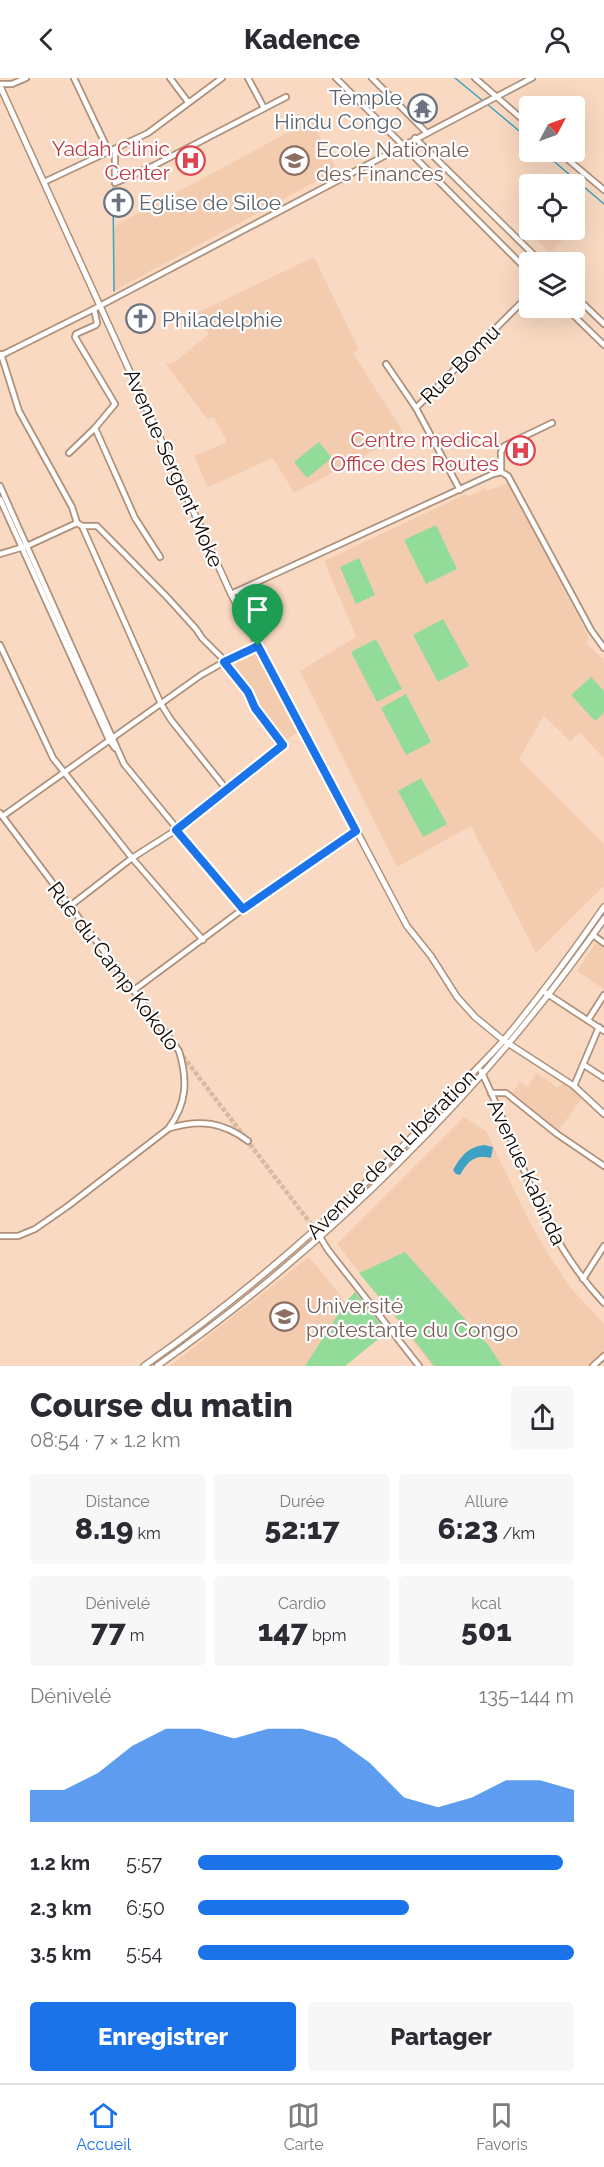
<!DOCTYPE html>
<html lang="fr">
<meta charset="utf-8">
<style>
:root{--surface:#fff;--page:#f7f7f7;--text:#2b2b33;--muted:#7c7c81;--line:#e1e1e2;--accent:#1a73e8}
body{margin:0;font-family:Raleway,sans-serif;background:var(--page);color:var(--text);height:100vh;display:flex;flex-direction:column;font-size:22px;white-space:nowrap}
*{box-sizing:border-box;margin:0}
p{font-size:20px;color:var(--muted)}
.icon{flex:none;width:33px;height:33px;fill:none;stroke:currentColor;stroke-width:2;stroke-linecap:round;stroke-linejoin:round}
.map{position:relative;height:1288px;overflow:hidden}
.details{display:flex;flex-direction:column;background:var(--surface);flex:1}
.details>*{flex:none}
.needle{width:39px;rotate:49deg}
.controls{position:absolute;left:519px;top:18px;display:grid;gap:12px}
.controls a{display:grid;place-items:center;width:66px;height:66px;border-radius:6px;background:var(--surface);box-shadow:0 6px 24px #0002;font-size:30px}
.pin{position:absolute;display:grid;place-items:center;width:51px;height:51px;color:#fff;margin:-62px -26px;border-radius:50% 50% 50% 0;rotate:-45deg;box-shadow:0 0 6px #0007}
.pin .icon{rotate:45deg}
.round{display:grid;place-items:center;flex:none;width:63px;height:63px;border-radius:6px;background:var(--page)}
.summary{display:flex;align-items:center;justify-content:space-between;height:102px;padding:0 30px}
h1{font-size:33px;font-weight:800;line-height:45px}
.stats{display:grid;grid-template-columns:repeat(3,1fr);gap:9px;height:102px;padding:6px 30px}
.stats div{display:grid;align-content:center;border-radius:6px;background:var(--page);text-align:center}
.stats b{font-size:30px;font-weight:800}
.stats small{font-size:16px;font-weight:400}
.stats p{font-size:16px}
.chart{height:168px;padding:12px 30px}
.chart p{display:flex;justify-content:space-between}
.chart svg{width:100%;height:108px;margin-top:6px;fill:var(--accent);opacity:.7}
.action{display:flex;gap:12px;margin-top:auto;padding:12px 30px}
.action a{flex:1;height:69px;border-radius:6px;background:var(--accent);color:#fff;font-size:24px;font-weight:800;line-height:69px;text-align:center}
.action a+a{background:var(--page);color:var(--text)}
ul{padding:0 30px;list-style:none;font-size:20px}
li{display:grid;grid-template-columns:96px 72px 1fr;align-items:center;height:45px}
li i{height:15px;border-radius:8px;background:var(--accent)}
header{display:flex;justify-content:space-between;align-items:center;height:78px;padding:0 30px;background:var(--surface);font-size:27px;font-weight:800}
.tab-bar{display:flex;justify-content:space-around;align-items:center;height:84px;border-top:2px solid var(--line);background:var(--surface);font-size:16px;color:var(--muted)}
.tab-bar a{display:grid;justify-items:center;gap:3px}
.tab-bar .on{color:var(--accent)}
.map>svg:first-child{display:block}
.built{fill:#f3ccb0}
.green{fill:#92db99}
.water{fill:#3da2c3}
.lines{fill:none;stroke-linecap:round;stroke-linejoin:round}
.stream{stroke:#3da2c3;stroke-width:1.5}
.minor-tunnel{stroke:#d6baa4;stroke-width:4.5;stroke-dasharray:4.5 2;stroke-linecap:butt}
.minor-casing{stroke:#af917b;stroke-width:8}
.major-casing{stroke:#af917b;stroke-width:8}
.minor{stroke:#fff;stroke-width:4.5}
.major{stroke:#fff;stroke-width:5}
.route-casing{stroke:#fff;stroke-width:12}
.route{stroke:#1a73e8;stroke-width:8}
.labels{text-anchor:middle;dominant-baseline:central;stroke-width:4.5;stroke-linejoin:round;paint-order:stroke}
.worship-label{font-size:21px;fill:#5b616d;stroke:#fff;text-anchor:start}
.health-label{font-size:21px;fill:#be3a42;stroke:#fff;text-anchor:end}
.education-label{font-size:21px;fill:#785e54;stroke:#fff;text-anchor:start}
.street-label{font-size:21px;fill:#130903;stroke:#fff}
</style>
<header><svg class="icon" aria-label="back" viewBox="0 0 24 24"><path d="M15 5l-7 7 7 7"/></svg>Kadence<svg class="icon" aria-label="person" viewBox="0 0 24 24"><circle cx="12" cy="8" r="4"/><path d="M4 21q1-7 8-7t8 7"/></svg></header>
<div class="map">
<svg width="604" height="1288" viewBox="0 0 604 1288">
<rect width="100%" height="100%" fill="#f9d9c1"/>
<!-- built -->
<g class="built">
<polygon points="309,37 337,92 114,213 114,148 302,47"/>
<polygon points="529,151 570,152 571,153 550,175 528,153"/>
<polygon points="314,179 359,272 353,275 403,354 377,371 294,415 273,380 208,409 194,378 227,364 214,339 207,341 166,286 176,283 209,256 193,237"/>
<polygon points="509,405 589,560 586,565 604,582 604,681 580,654 570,663 544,638 519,681 604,766 604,808 536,875 471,748 397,789 300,593 356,559 324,483 466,416 468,419 485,410 486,413"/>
<polygon points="254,572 298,654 282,665 247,611 227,585"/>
<polygon points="597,863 604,867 604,911 577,893"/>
<polygon points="537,995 558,1010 562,1005 583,1019 558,1053 511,1016 520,1004 527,1009"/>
<polygon points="464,1039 486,1053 528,1141 545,1171 570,1209 604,1246 604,1278 593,1288 502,1288 489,1268 422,1193 500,1288 432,1288 337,1166"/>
<polygon points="309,1179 346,1224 305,1288 170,1288"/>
</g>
<!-- green -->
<g class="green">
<polygon points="319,364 332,380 307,400 294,384"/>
<polygon points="436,447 457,491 426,506 404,462"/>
<polygon points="359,480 375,517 356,526 340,489"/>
<polygon points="443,541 469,588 438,604 413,557"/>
<polygon points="376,561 402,611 377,624 351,574"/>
<polygon points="591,599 604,613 604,635 595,643 571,617"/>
<polygon points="406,616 431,664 406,677 381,630"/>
<polygon points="421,700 447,746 423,759 398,713"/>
<polygon points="405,1174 489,1268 502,1288 434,1288 402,1246 359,1195"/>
<polygon points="355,1214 387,1254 345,1288 305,1288 346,1224"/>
</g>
<!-- water -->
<path class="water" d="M484 1067 493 1069 491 1080C474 1076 468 1083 460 1097L456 1096 453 1092C461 1078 468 1069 484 1067Z"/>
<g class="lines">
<!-- stream -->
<g class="stream">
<polyline points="455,0 483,23"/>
<polyline points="487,26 530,62"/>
<polyline points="543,74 604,126"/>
<polyline points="113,110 114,213"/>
</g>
<!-- minor-tunnel -->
<polyline class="minor-tunnel" points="179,973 317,1154"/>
<defs>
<g id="minor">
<polyline points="74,0 109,74"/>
<polyline points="170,0 188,24"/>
<polyline points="248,0 264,30"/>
<polyline points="336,0 530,195"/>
<polyline points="372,0 427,55"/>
<polyline points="475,0 530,48"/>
<polyline points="0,6 12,6 26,0"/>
<polyline points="415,60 541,184"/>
<polyline points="115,71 115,105 155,87 286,19"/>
<polyline points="559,74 604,112"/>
<polyline points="44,104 148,55 222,0"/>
<polyline points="574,217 604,246"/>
<polyline points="566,230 604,267"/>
<polyline points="94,231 97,245 96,247 76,256 75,259 115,326 95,350 135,440 160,479"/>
<polyline points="1,276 19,333 72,429 77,445"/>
<polyline points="0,278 94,231 532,0"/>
<polyline points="386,286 416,330 460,412"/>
<polyline points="416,330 530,216"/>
<polyline points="69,375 95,350"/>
<polyline points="501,394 501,374 504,368 552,345"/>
<polyline points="0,408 124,686 243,831"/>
<polyline points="0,421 109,662 115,670"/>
<polyline points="82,448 161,626 171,642 227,712"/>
<polyline points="0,476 27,468 77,445 82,448 97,448 167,519 196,551 202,560 222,580 283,667 176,752 132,780 70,828"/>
<polyline points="231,516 493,396 501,394 508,398 591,552 604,570"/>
<polyline points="0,567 53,680 132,780 203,862"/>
<path d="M0 735 179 973C188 1002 187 1026 168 1051L68 1128 35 1151 18 1158H0"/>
<polyline points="3,738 201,597 224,584 258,568"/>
<polyline points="593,857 604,865"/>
<polyline points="134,912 243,831 356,753"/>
<polyline points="543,913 604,953"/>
<polyline points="588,942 604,917"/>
<polyline points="584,987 604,1000"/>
<path d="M481 993C521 1074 539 1156 604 1225"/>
<polyline points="574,1008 599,949"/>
<polyline points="491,1015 506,1015 557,1056 604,1088"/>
<path d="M170 1050C200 1041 223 1044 248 1063"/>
<polyline points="317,1154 328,1172 419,1288"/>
<polyline points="583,1201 604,1168"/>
<polyline points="593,1288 604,1278"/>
</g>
<g id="major">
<polyline points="0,8 231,516 407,848 431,878 457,919 475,939 503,962 574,1008 604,1036"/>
<path d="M144 1288C260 1206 364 1113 459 1009 473 994 489 979 503 963 539 920 572 875 604 829"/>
<path d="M157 1288C325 1170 487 1010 604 841"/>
</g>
</defs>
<!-- minor casing -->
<use href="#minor" class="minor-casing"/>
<!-- major casing -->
<use href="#major" class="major-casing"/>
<!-- minor -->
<use href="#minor" class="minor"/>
<!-- major -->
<use href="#major" class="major"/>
</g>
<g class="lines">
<defs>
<polygon id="route" points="258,568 356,753 243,831 176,752 283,667 255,630 248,614 224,584"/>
</defs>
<!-- route casing -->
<use href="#route" class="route-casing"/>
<!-- route -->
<use href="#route" class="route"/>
</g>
<!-- icons -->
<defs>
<symbol id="temple-ring" viewBox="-11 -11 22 22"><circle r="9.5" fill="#fff" stroke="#6b7280" stroke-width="1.5"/><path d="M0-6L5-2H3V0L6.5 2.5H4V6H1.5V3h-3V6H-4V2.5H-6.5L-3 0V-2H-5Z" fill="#6b7280"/></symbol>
<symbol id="hospital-ring" viewBox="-11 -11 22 22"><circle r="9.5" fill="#fff" stroke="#e0444e" stroke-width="1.5"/><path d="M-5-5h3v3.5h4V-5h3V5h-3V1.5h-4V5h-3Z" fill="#e0444e"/></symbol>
<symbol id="university-ring" viewBox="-11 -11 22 22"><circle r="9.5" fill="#fff" stroke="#8d6e63" stroke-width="1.5"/><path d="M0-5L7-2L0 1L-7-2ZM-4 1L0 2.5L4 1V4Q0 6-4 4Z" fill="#8d6e63"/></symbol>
<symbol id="church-ring" viewBox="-11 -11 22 22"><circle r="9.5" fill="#fff" stroke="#6b7280" stroke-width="1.5"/><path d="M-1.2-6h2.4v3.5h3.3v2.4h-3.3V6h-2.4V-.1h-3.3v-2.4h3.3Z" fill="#6b7280"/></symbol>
</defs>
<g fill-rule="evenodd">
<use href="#temple-ring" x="406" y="14" width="33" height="33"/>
<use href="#hospital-ring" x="174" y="66" width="33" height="33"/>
<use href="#university-ring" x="278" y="66" width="33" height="33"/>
<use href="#church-ring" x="102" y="108" width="33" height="33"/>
<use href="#church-ring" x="124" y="224" width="33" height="33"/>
<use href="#hospital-ring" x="504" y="356" width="33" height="33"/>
<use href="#university-ring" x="268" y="1222" width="33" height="33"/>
</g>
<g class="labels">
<!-- worship labels -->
<g class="worship-label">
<text x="402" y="19" text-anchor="end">Temple<tspan x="402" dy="24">Hindu Congo</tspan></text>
<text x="139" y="124">Eglise de Siloe</text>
<text x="162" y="241">Philadelphie</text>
</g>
<!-- health labels -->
<g class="health-label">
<text x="170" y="70">Yadah Clinic<tspan x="170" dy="24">Center</tspan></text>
<text x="499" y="361">Centre medical<tspan x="499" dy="24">Office des Routes</tspan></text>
</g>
<!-- education labels -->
<g class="education-label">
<text x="316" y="71">Ecole Nationale<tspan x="316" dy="24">des Finances</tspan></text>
<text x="306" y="1227">Université<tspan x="306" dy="24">protestante du Congo</tspan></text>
</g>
<!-- street labels -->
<g class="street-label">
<text transform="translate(460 286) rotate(-45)">Rue Bomu</text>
<text transform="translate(174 390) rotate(66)">Avenue Sergent Moke</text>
<text transform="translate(114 888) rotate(53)">Rue du Camp Kokolo</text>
<text transform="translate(391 1076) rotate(-45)">Avenue de la Libération</text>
<text transform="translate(527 1094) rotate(65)">Avenue Kabinda</text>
</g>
</g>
</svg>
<div class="controls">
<a><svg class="needle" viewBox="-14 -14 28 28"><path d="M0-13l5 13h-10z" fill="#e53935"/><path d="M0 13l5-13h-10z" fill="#7c7c81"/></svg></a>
<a><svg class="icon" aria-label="locate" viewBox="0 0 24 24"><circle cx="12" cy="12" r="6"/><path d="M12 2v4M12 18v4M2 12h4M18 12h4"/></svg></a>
<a><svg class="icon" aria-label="layers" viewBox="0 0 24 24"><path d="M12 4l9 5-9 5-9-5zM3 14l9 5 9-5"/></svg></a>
</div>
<div class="pin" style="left:258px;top:568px;background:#1e9e55"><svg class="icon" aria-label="arrive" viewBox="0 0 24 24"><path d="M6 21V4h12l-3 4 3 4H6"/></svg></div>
</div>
<section class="details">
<div class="summary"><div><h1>Course du matin</h1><p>08:54 · 7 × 1.2 km</p></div><a class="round"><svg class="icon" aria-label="share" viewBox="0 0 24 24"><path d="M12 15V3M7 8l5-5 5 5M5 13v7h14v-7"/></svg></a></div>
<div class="stats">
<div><p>Distance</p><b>8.19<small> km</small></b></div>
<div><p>Durée</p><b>52:17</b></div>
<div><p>Allure</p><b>6:23<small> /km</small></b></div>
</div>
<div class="stats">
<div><p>Dénivelé</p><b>77<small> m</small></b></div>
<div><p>Cardio</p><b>147<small> bpm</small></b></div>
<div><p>kcal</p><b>501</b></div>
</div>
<div class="chart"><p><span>Dénivelé</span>135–144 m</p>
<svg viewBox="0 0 160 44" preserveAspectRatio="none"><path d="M0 44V31L10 31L20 24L30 13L40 6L50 6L60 10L70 6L80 6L90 10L100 20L110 34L120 38L130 34L140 27L150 27L160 31V44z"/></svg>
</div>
<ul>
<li><b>1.2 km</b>5:57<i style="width:97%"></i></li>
<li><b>2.3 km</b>6:50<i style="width:56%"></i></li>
<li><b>3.5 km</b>5:54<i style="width:100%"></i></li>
</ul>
<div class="action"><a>Enregistrer</a><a>Partager</a></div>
</section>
<nav class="tab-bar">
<a class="on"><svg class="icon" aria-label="home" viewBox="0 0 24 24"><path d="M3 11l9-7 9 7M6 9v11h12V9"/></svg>Accueil</a>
<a><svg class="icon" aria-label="map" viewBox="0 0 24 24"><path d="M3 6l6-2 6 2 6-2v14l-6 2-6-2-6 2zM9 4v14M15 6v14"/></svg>Carte</a>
<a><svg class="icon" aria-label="saved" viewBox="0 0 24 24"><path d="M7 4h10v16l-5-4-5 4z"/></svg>Favoris</a>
</nav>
